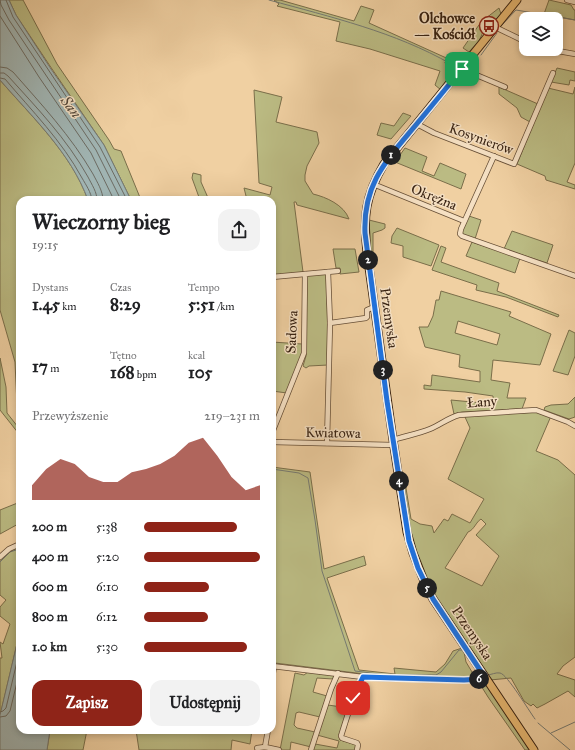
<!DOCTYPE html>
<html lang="pl">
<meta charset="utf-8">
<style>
:root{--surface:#fff;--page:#f2f2f2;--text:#202124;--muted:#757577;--accent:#8f2418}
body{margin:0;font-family:"IM FELL Great Primer",serif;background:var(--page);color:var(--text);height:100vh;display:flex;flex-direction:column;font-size:15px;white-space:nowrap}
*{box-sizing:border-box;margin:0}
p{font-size:13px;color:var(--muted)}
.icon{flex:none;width:22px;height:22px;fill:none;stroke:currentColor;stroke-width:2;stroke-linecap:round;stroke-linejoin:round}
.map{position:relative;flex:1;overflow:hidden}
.panel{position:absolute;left:16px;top:196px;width:260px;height:538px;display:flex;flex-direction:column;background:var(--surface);border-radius:12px;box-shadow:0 2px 6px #0003}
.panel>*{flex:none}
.buttons{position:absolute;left:519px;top:12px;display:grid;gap:8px}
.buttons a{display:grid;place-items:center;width:44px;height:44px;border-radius:8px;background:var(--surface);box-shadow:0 2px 6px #0003;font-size:20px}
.pin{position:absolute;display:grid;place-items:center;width:34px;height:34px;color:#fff;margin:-17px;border-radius:8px;box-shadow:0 2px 6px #0006}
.km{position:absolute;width:20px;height:20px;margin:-10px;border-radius:50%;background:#222;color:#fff;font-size:11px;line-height:20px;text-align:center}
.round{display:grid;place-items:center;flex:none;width:42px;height:42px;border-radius:12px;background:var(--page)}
.overview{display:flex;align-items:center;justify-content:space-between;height:68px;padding:0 16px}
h1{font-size:22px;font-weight:700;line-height:30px}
.stats{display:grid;grid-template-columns:repeat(3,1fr);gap:6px;height:68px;padding:4px 16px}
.stats div{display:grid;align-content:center}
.stats b{font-size:17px;font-weight:700}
.stats small{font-size:11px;font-weight:400}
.stats p{font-size:11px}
.chart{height:112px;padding:8px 16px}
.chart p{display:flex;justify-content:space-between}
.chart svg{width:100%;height:72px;margin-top:4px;fill:var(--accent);opacity:.7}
.cta{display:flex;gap:8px;margin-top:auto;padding:8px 16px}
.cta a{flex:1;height:46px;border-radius:12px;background:var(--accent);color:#fff;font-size:16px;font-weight:700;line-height:46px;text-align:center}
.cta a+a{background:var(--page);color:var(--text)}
ul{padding:0 16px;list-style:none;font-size:13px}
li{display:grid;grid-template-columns:64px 48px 1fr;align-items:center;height:30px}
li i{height:10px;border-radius:5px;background:var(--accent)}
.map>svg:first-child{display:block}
.green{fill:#bbbb83;stroke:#7a6e4a;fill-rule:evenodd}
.water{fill:#a0b4b2;stroke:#767a72}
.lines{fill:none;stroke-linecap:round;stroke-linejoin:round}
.shore{stroke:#6c6b62;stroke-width:1}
.stream{stroke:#767a72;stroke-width:1}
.minor-casing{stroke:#664e36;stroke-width:6}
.primary-casing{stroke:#382212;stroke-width:9}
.minor{stroke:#f5e0c3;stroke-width:4.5}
.primary{stroke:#e8b871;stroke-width:7}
.route-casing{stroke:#fff;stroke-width:8}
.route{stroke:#1a73e8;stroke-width:5}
.labels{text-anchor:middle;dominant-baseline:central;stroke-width:3;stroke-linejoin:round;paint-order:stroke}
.poi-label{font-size:14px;font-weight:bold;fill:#382212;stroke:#f5e0c3;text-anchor:end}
.street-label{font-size:14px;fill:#382212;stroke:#f5e0c3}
.water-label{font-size:15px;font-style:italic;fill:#52463a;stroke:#f5e0c3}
</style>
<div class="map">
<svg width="575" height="750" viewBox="0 0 575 750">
<rect width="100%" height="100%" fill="#f0d0a2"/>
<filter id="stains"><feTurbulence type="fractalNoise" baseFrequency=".005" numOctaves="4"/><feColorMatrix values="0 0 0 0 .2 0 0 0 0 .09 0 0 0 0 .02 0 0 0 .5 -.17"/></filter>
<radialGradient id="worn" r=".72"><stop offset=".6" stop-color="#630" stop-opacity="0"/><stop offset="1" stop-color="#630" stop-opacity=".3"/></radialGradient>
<!-- green -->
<g class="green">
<polygon points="9,0 23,0 57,64 109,140 114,149 121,151 141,200 131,200 104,145 52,69 16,15"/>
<polygon points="274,0 280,0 354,21 361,6 374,10 369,23 453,61 458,54 464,56 458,64 451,67 445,62 445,63 451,70 449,72 454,74 441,90 435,85 440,71 370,49 336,41 340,22 277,6 279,4"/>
<polygon points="549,0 571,5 574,10 575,10 575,20 544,14"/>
<polygon points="499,8 501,14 483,32 479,41 469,52 463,48 481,22"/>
<polygon points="557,68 575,72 575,81 570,80 569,85 551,82"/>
<path d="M0 80C32 117 71 153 88 200H20V438L19 434 0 410V358L6 387 7 413 18 427 15 362 0 310Z"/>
<polygon points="499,87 538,104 530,122 521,117 517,108 499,94"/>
<polygon points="575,87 575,163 567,182 575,185 575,189 546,180 545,176 517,164 548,88 573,94"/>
<path d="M254 90 282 97 276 122 317 132 319 143 307 166 305 175V181L313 194C326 197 344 205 349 219L297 205 296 202H294L303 272 272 276V200H247L244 188 270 195 272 187 259 183Z"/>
<polygon points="403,113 411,116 391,139 377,135 381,123 394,126"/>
<polygon points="405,148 427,157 422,171 434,176 440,163 466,174 461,189 395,162"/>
<polygon points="193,173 201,175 201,182 209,200 200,200 192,178"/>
<polygon points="469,216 481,220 475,239 462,234 462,231"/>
<polygon points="369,220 385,224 385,228 382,230 373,233 373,253 371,253"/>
<polygon points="397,228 439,245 431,266 403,257 403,246 391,243 392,236"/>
<polygon points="512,231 553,245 547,263 504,249"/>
<polygon points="472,242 520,258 515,273 466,256"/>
<polygon points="441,246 446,248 441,262 499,283 497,291 559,315 558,317 506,297 476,290 477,285 432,270"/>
<polygon points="333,249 355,249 359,272 340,274 340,268 336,268"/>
<polygon points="327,274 328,365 309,366 306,368 303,366 306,356 306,277 308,275"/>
<path d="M441 291 511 312 509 316 551 334 540 365 493 360 491 380 510 383 507 398H526L522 409 462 412 454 414 451 400 493 404V396L465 392 424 389V385L431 386 432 375 480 382V371L459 367 460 355 425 347 419 327H428L433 316 436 300H439ZM458 321 500 334 497 345 455 333Z"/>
<polygon points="569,330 575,333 575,356 568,375 553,371"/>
<polygon points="272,342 302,344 302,359 287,393 272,391"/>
<polygon points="575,397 575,417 569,419 544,410 545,407 551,405 568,404"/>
<path d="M538 412 551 416 536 451 558 460 575 475V657L563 666 557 674 575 680V697L568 691 545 704 537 708 533 704 531 706 524 701 511 678 490 680 451 619 433 594 423 574 410 533 402 483 403 481 405 482 411 519 420 524 432 526 434 533 444 519 448 521 452 514 470 523 484 499 448 479 470 428 465 417 466 416ZM481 519 486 524 476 535 499 556 482 586 445 568 468 532C474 530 476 522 481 519Z"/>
<polygon points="272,467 310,472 324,569 364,556 366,565 327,578 359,670 395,674 394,668 436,672 445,664 453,651 462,648 464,652 466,662 475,677 473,678 389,677 275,663 272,634"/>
<polygon points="20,502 20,523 0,534 0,510"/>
<polygon points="20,545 20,631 0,716 0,658 2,658 0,642 3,644 10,624 0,616 0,607 6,600 0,595 0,559 5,553"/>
<polygon points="308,672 334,674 333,679 317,678 313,692 327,696 320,717 299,712 296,713 294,725 297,728 315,732 311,747 291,742 290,750 280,750 295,673 304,675"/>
<polygon points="482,680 485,681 530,750 525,750 488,697 478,681"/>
<polygon points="328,705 348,708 339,736 340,740 357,745 355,750 313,750 315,744 337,748 339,741 317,735"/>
<polygon points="50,730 87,730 83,750 47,750"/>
<polygon points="136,730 252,730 250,744 232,740 231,750 139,750"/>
</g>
<!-- water -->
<g class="water">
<path d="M0 0H9L16 15 51 69 104 145 131 200H88C71 153 32 117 0 80Z"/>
<polygon points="20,631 20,730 50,730 47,750 0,750 0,715"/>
</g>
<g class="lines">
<!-- shore -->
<g class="shore">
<polyline points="0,0 1,5 9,20 96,150 121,200"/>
<polyline points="6,0 13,17 100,147 127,200"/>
<polyline points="0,16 39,77 91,153 114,200"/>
<path d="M0 67 7 68 13 72C41 104 71 136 93 174 97 182 103 191 103 200"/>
<path d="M0 73H4L8 76C37 108 67 139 88 177 92 185 97 192 97 200"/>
<path d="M0 78 5 79C32 111 62 141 82 178 86 185 91 192 92 200"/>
<polyline points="0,712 3,711 6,708 20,649"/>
<polyline points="0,717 6,716 10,711 20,670"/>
</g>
<!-- stream -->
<g class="stream">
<path d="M269 0C331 17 395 32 451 64L457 62 464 54"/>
<polyline points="500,27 516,10 575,20"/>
<polyline points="481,55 497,33"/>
<polyline points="272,469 299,473 308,478 315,520 322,571 355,671 387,675 436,675 441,672 459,650 462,650"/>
<polyline points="0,562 10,552 19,549 20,549"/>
<polyline points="471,649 479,662"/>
<path d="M487 675C491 675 496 672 500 673 507 674 529 711 535 719"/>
<polyline points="538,723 570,750"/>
<polyline points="551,733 575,722"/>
</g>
<defs>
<g id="minor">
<polyline points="567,0 575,2"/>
<polyline points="495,27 526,42"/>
<polyline points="547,49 575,54"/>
<polyline points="462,69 505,87"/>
<polyline points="417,124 434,133 514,164 553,73"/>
<polyline points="494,156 461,229 460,234 462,236 575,276"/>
<polyline points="373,184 464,221"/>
<polyline points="328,272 330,323"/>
<polyline points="272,277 305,274"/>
<polyline points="272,433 304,353 305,274 338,271"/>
<path d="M393 440C405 436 418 434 430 429 440 425 448 418 459 415L536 410 568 422 575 426"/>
<polyline points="272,442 393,445"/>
<polyline points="327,443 330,323 366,318 367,317 367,310 374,307"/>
<polyline points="0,557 9,549 20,544"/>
<polyline points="272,666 371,678 464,680 480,679 485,676"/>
<polyline points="272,680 274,666"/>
<polyline points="268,730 265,747 279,750"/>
<polyline points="257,748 265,747"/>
<polyline points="311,750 331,689 338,673"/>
<polyline points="357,750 358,745 357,743 342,738 341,736 353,698 363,677"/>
</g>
<path id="primary" d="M517 0 384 164C365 196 363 217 367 253L393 440 407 532 413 553 424 581 433 599 534 750"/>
</defs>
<!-- minor casing -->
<use href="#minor" class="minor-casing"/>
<!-- primary casing -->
<use href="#primary" class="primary-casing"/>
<!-- minor -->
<use href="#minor" class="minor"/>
<!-- primary -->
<use href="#primary" class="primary"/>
</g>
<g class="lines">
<defs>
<path id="route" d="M353 698 363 677 464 680 480 679 484 676 433 599 418 568 409 541 387 401 365 233C363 184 386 161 415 126 431 107 446 88 462 69"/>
</defs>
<!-- route casing -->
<use href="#route" class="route-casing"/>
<!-- route -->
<use href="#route" class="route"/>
</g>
<!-- icons -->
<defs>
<symbol id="bus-ring" viewBox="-11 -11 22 22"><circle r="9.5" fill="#f5e0c3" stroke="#8f2418" stroke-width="1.5"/><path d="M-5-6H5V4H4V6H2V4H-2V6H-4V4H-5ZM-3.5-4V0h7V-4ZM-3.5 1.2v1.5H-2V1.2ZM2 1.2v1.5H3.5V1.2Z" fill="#8f2418"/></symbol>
</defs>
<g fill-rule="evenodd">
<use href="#bus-ring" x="478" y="15" width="22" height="22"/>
</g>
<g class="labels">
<!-- poi labels -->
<g class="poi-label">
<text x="475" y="18">Olchowce<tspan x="475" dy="16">— Kościół</tspan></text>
</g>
<!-- street labels -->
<g class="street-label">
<text transform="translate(481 139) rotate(20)">Kosynierów</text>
<text transform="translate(434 197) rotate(22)">Okrężna</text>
<text transform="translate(389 318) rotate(82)">Przemyska</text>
<text transform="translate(292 332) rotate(-87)">Sadowa</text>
<text transform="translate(482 402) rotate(-4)">Łany</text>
<text transform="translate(333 433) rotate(1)">Kwiatowa</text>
<text transform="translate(472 633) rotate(56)">Przemyska</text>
</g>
<!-- water labels -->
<g class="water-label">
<text transform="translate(71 107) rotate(53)">San</text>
</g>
</g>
<rect width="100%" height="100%" filter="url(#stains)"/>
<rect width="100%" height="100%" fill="url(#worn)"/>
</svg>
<div class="buttons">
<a><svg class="icon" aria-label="layers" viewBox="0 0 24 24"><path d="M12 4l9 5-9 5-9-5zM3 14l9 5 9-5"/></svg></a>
</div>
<div class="pin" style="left:462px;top:69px;background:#1e9e55"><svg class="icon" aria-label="arrive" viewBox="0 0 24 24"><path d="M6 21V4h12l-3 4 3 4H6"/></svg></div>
<div class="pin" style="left:353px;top:698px;background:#d93025"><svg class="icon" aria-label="check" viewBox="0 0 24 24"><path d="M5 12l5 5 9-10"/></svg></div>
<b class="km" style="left:391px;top:155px">1</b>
<b class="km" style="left:368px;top:260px">2</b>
<b class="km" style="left:383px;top:370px">3</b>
<b class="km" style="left:399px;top:481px">4</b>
<b class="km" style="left:427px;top:588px">5</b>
<b class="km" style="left:479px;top:679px">6</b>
<section class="panel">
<div class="overview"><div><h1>Wieczorny bieg</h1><p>19:15</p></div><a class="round"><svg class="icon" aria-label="share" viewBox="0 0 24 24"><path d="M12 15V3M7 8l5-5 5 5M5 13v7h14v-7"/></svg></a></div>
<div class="stats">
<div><p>Dystans</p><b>1.45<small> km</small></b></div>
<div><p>Czas</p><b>8:29</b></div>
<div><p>Tempo</p><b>5:51<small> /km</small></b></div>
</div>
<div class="stats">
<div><b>17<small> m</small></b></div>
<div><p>Tętno</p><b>168<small> bpm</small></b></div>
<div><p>kcal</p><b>105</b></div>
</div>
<div class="chart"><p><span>Przewyższenie</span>219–231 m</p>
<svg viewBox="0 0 160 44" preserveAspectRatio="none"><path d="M0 44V35L10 25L20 19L30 22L40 30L50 33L60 33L70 27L80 25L90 22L100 17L110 9L120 6L130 17L140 30L150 38L160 35V44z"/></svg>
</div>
<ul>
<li><b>200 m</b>5:38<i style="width:80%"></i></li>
<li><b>400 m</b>5:20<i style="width:100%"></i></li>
<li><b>600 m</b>6:10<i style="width:56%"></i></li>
<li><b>800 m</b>6:12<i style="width:55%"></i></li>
<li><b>1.0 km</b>5:30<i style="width:89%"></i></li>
</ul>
<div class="cta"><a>Zapisz</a><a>Udostępnij</a></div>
</section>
</div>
